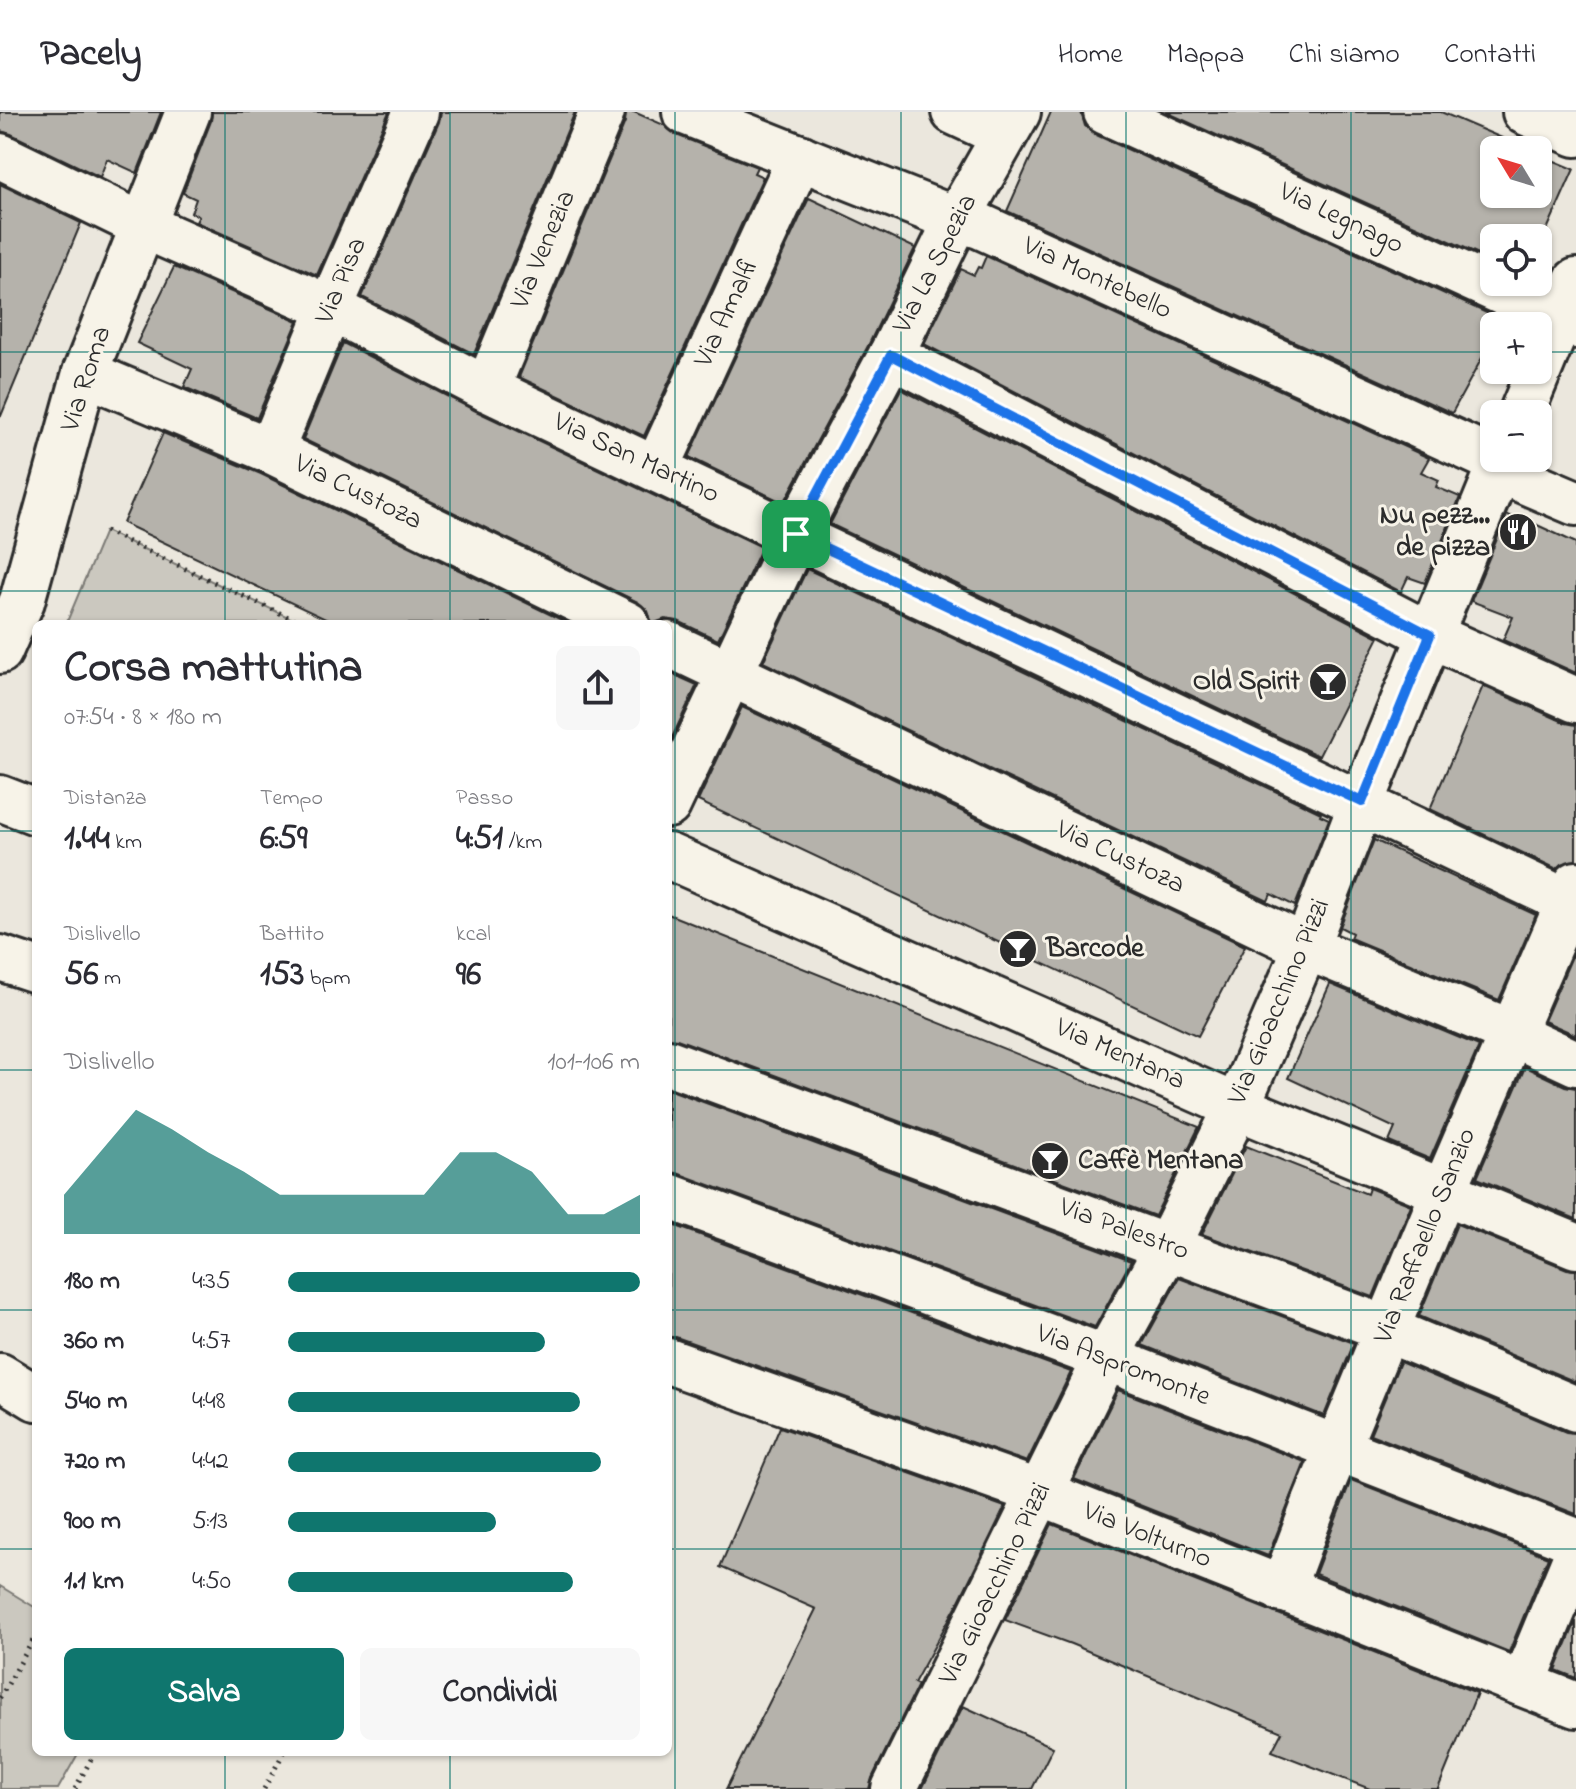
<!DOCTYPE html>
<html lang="it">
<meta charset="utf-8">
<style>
:root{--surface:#fff;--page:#f7f7f7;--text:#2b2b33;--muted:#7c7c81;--line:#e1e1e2;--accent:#0f766e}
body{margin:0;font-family:"Indie Flower",sans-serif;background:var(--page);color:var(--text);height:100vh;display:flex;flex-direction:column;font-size:30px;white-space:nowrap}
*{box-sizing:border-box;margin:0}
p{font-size:26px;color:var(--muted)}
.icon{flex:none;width:44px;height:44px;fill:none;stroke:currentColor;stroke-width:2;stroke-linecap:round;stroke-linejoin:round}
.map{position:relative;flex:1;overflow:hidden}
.panel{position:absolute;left:32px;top:508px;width:640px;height:1136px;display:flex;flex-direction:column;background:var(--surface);border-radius:12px;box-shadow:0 2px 6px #0004}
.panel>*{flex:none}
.needle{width:52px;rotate:308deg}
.controls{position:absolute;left:1480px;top:24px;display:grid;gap:16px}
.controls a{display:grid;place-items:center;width:72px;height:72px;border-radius:12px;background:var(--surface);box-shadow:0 2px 6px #0004;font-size:40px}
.pin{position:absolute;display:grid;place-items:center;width:68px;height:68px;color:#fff;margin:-34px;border-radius:16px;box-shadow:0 4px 12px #0006}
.round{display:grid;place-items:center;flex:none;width:84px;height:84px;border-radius:12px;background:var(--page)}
.summary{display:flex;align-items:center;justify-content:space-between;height:136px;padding:0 32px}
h1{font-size:44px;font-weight:700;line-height:60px}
.stats{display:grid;grid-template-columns:repeat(3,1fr);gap:12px;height:136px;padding:8px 32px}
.stats div{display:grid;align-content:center}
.stats b{font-size:34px;font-weight:700}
.stats small{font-size:22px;font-weight:400}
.stats p{font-size:22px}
.chart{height:224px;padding:16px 32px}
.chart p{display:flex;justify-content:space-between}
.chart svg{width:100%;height:144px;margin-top:8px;fill:var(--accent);opacity:.7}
.cta{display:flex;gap:16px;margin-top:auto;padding:16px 32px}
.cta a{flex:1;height:92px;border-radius:12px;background:var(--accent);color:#fff;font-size:32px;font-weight:700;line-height:92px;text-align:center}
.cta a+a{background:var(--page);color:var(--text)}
ul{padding:0 32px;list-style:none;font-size:26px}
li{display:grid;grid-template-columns:128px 96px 1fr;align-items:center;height:60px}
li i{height:20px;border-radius:10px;background:var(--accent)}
header{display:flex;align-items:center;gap:48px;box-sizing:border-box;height:112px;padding:0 40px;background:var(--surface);border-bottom:2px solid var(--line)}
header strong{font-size:38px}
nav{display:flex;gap:44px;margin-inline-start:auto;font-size:28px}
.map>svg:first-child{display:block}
.green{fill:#cbc8bf;stroke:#7b7a75;stroke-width:2}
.building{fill:#b5b2ab;stroke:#2b2b2b;stroke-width:2}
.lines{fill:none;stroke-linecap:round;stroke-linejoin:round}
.pedestrian-casing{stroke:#2b2b2b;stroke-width:50}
.minor-casing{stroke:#2b2b2b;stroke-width:50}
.tertiary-casing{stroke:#2b2b2b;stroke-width:50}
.path{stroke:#2b2b2b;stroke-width:5;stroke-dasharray:2 6;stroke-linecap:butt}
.pedestrian{stroke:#f7f3e8;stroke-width:44}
.minor{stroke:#f7f3e8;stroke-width:44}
.tertiary{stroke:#f7f3e8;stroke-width:44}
.route-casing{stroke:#fff;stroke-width:16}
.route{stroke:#1a73e8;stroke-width:10}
.grid{fill:none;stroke:#0f766e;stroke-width:2;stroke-opacity:0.55}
.labels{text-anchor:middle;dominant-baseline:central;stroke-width:6;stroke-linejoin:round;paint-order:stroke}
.street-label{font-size:28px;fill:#2b2b2b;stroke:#f7f3e8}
.poi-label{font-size:28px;font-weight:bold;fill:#2b2b2b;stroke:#f7f3e8;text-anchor:end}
</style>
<header>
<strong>Pacely</strong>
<nav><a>Home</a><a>Mappa</a><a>Chi siamo</a><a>Contatti</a></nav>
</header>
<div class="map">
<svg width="1576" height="1677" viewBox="0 0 1576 1677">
<rect width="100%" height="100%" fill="#ebe7dd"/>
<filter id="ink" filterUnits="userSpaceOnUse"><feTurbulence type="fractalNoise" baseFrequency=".0125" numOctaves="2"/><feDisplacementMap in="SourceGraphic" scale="16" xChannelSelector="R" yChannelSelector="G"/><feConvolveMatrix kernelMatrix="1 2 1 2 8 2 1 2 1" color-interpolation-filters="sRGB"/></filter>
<g filter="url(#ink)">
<!-- green -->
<g class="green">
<polygon points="105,419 303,512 66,512"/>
<polygon points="0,1474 36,1496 36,1640 79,1640 58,1677 0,1677"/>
</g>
<!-- building -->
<g class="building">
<polygon points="0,0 161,0 137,61 107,47 100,65 11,22 0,19"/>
<polygon points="212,0 389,0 317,163 196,110 199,104 191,101 196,87 183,81 211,9"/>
<polygon points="441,0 575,0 474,242 362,185 439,10"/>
<polygon points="626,0 634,0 664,13 676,23 757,55 754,61 763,65 644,324 519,265 625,10"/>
<polygon points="1051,0 1081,0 1085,14 1096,23 1502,208 1499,214 1494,214 1494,224 1452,301 1007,99"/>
<polygon points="1166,0 1441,0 1530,38 1494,38 1494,82 1538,82 1538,42 1574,57 1538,138 1538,126 1494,126 1494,149"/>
<polygon points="0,72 81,111 1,304 0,304"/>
<polygon points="809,86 915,136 869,232 784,391 689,345"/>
<polygon points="986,144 1429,346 1421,360 1439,368 1436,375 1460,385 1425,471 1408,465 1401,480 924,232 961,157 974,163 978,155 981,156"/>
<polygon points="174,155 298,209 257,306 184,275 192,257 137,231"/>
<polygon points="343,231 476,299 762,435 718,528 678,509 665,507 652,512 648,499 638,490 303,327"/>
<polygon points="901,277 1379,525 1319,644 830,412"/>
<polygon points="163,321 261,362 570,512 336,512 123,411"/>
<polygon points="1507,403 1521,409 1522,406 1576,431 1576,561 1503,528 1513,505 1471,489"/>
<polygon points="807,457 1321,701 1320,703 1329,707 1295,794 1271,782 1268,789 763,550"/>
<polygon points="668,560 697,573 668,634"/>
<polygon points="1483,574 1566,611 1576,613 1576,748 1562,752 1557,757 1430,697"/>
<polygon points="742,595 1245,834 1198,924 698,689"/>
<polygon points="1374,728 1536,803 1499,888 1350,826 1352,821 1340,815"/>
<polygon points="668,802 1199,1015 1155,1104 677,927 668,926"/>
<polygon points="1576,835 1576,923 1544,909"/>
<polygon points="1330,872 1479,934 1430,1047 1389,1030 1395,1016 1288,966"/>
<polygon points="1525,955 1565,974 1576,976 1576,1107 1477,1066"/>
<polygon points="668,977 1131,1149 1095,1215 677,1061 668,1060"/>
<polygon points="1246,1034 1367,1082 1369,1076 1411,1093 1373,1185 1202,1122"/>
<polygon points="668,1111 1071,1260 1027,1350 676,1225 668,1225"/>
<polygon points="1457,1112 1567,1157 1576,1158 1576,1270 1419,1204"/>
<polygon points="1179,1166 1354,1231 1324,1304 1142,1233"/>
<polygon points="1400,1250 1566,1320 1576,1321 1576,1402 1370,1322"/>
<polygon points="1118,1278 1305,1350 1268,1444 1074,1367"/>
<polygon points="780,1315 1005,1395 958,1491 914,1571 918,1573 872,1666 869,1677 726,1677 816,1497 720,1455"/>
<polygon points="1351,1368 1548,1445 1509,1540 1315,1462"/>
<polygon points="1052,1412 1477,1581 1438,1677 1370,1677 1272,1639 1282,1620 1071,1532 1005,1508"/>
<polygon points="1576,1509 1576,1566 1556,1558"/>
<polygon points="963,1594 1053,1635 1032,1677 922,1677"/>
</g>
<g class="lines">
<defs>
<g id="pedestrian">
<polyline points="954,0 982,13"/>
<polyline points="1515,365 1576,391"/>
</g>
<g id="minor">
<polyline points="685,0 937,100 980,114 1501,351"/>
<polyline points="1106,0 1576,214"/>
<polyline points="1525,0 1576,22"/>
<polyline points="891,243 1430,523 1576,588"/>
<polyline points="85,261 271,339 627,512"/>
<polyline points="487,277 602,0"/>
<polyline points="271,339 330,196 416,0"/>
<polyline points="657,356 800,45"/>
<polyline points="668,532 1306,835 1494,913 1576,951"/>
<polyline points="0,686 36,700"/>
<polyline points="668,693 796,422 891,243 957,107 1018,0"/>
<polyline points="668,744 1237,995 1576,1134"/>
<polyline points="0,846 36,858"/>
<polyline points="668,950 1366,1209 1576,1297"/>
<polyline points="668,1084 1106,1246 1576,1429"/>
<polyline points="668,1249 1041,1381 1576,1593"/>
<polyline points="0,1264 36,1286"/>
<polyline points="1282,1478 1314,1393 1443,1081 1576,772"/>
<polyline points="1523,1572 1576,1444"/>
</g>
<g id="tertiary">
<polyline points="0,44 144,114 330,196 487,277 1576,794"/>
<polyline points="1521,302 1576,169"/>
<polyline points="0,539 22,489 85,261 188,0"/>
<polyline points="894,1677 1106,1246 1168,1134 1237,995 1306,835 1362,690 1503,346"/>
</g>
</defs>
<!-- pedestrian casing -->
<use href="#pedestrian" class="pedestrian-casing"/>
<!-- minor casing -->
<use href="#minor" class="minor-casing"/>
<!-- tertiary casing -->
<use href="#tertiary" class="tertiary-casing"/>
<!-- path -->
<g class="path">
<polyline points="105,419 303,512"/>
<polyline points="0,1586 36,1523"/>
<polyline points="75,1677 95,1640"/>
<polyline points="264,1677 284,1640"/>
</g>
<!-- pedestrian -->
<use href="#pedestrian" class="pedestrian"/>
<!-- minor -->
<use href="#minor" class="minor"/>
<!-- tertiary -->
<use href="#tertiary" class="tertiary"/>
</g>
</g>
<g class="lines" filter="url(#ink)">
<defs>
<polygon id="route" points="891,243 1430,523 1362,690 796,422"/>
</defs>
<!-- route casing -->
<use href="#route" class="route-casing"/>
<!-- route -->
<use href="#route" class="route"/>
</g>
<!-- grid -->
<path class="grid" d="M225 0V512M450 0V512M675 0V1677M901 0V1677M1126 0V1677M1351 0V1677M0 240H1494M1538 240H1576M0 479H1576M0 719H36M668 719H1576M0 958H36M668 958H1576M0 1198H36M668 1198H1576M0 1437H36M668 1437H1576M225 1640V1677M450 1640V1677"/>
<!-- icons -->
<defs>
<symbol id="restaurant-disc" viewBox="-11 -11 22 22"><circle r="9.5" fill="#2b2b2b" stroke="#f7f3e8"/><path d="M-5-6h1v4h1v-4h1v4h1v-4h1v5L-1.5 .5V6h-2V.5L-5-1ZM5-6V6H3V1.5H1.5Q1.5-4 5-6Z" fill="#fff"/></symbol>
<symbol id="bar-disc" viewBox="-11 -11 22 22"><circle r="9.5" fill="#2b2b2b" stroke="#f7f3e8"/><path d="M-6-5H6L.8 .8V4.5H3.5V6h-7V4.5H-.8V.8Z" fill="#fff"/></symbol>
</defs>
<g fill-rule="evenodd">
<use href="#restaurant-disc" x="1496" y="398" width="44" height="44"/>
<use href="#bar-disc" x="1306" y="548" width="44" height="44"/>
<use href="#bar-disc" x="996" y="815" width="44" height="44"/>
<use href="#bar-disc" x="1028" y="1027" width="44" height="44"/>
</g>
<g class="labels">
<!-- street labels -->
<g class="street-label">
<text transform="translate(1341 107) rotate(25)">Via Legnago</text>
<text transform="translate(544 138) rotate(-67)">Via Venezia</text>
<text transform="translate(936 152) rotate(-63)">Via La Spezia</text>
<text transform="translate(1097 167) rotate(25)">Via Montebello</text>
<text transform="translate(342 169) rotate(-67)">Via Pisa</text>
<text transform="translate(728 200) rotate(-65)">Via Amalfi</text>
<text transform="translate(87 267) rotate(-72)">Via Roma</text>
<text transform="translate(636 347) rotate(25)">Via San Martino</text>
<text transform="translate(358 381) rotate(26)">Via Custoza</text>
<text transform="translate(1120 746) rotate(25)">Via Custoza</text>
<text transform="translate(1280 890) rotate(-67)">Via Gioacchino Pizzi</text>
<text transform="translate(1120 943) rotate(24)">Via Mentana</text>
<text transform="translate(1124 1118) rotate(20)">Via Palestro</text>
<text transform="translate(1426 1124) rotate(-68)">Via Raffaello Sanzio</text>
<text transform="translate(1123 1254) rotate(21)">Via Aspromonte</text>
<text transform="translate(1147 1424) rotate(22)">Via Volturno</text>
<text transform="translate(996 1472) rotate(-64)">Via Gioacchino Pizzi</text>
</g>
<!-- poi labels -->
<g class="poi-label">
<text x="1490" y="404">Nu pezz...<tspan x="1490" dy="32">de pizza</tspan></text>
<text x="1300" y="570">Old Spirit</text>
<text x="1046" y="837" text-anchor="start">Barcode</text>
<text x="1078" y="1049" text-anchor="start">Caffè Mentana</text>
</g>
</g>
</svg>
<div class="controls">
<a><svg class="needle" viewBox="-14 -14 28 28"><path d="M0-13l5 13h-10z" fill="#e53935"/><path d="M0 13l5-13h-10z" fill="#7c7c81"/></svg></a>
<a><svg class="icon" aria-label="locate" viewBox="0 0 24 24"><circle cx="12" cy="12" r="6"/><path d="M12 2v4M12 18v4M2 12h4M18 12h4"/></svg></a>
<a>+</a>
<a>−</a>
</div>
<div class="pin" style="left:796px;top:422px;background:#1e9e55"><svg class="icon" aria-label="arrive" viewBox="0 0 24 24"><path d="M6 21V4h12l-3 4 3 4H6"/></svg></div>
<section class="panel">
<div class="summary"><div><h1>Corsa mattutina</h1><p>07:54 · 8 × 180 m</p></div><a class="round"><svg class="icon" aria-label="share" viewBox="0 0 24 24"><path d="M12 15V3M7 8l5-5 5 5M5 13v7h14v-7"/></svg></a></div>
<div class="stats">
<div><p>Distanza</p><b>1.44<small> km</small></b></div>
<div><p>Tempo</p><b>6:59</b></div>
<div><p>Passo</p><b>4:51<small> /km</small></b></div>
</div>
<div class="stats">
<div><p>Dislivello</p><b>56<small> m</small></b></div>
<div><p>Battito</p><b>153<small> bpm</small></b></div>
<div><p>kcal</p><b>96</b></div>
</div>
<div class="chart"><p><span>Dislivello</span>101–106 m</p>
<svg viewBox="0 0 160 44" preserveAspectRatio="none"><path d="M0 44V32L10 19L20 6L30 12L40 19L50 25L60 32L70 32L80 32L90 32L100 32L110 19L120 19L130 25L140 38L150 38L160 32V44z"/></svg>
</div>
<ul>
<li><b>180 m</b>4:35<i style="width:100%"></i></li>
<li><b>360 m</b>4:57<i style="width:73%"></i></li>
<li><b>540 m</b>4:48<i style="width:83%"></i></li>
<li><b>720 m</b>4:42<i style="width:89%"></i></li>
<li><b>900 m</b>5:13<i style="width:59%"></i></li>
<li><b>1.1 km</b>4:50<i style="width:81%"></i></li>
</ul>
<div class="cta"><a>Salva</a><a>Condividi</a></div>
</section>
</div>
